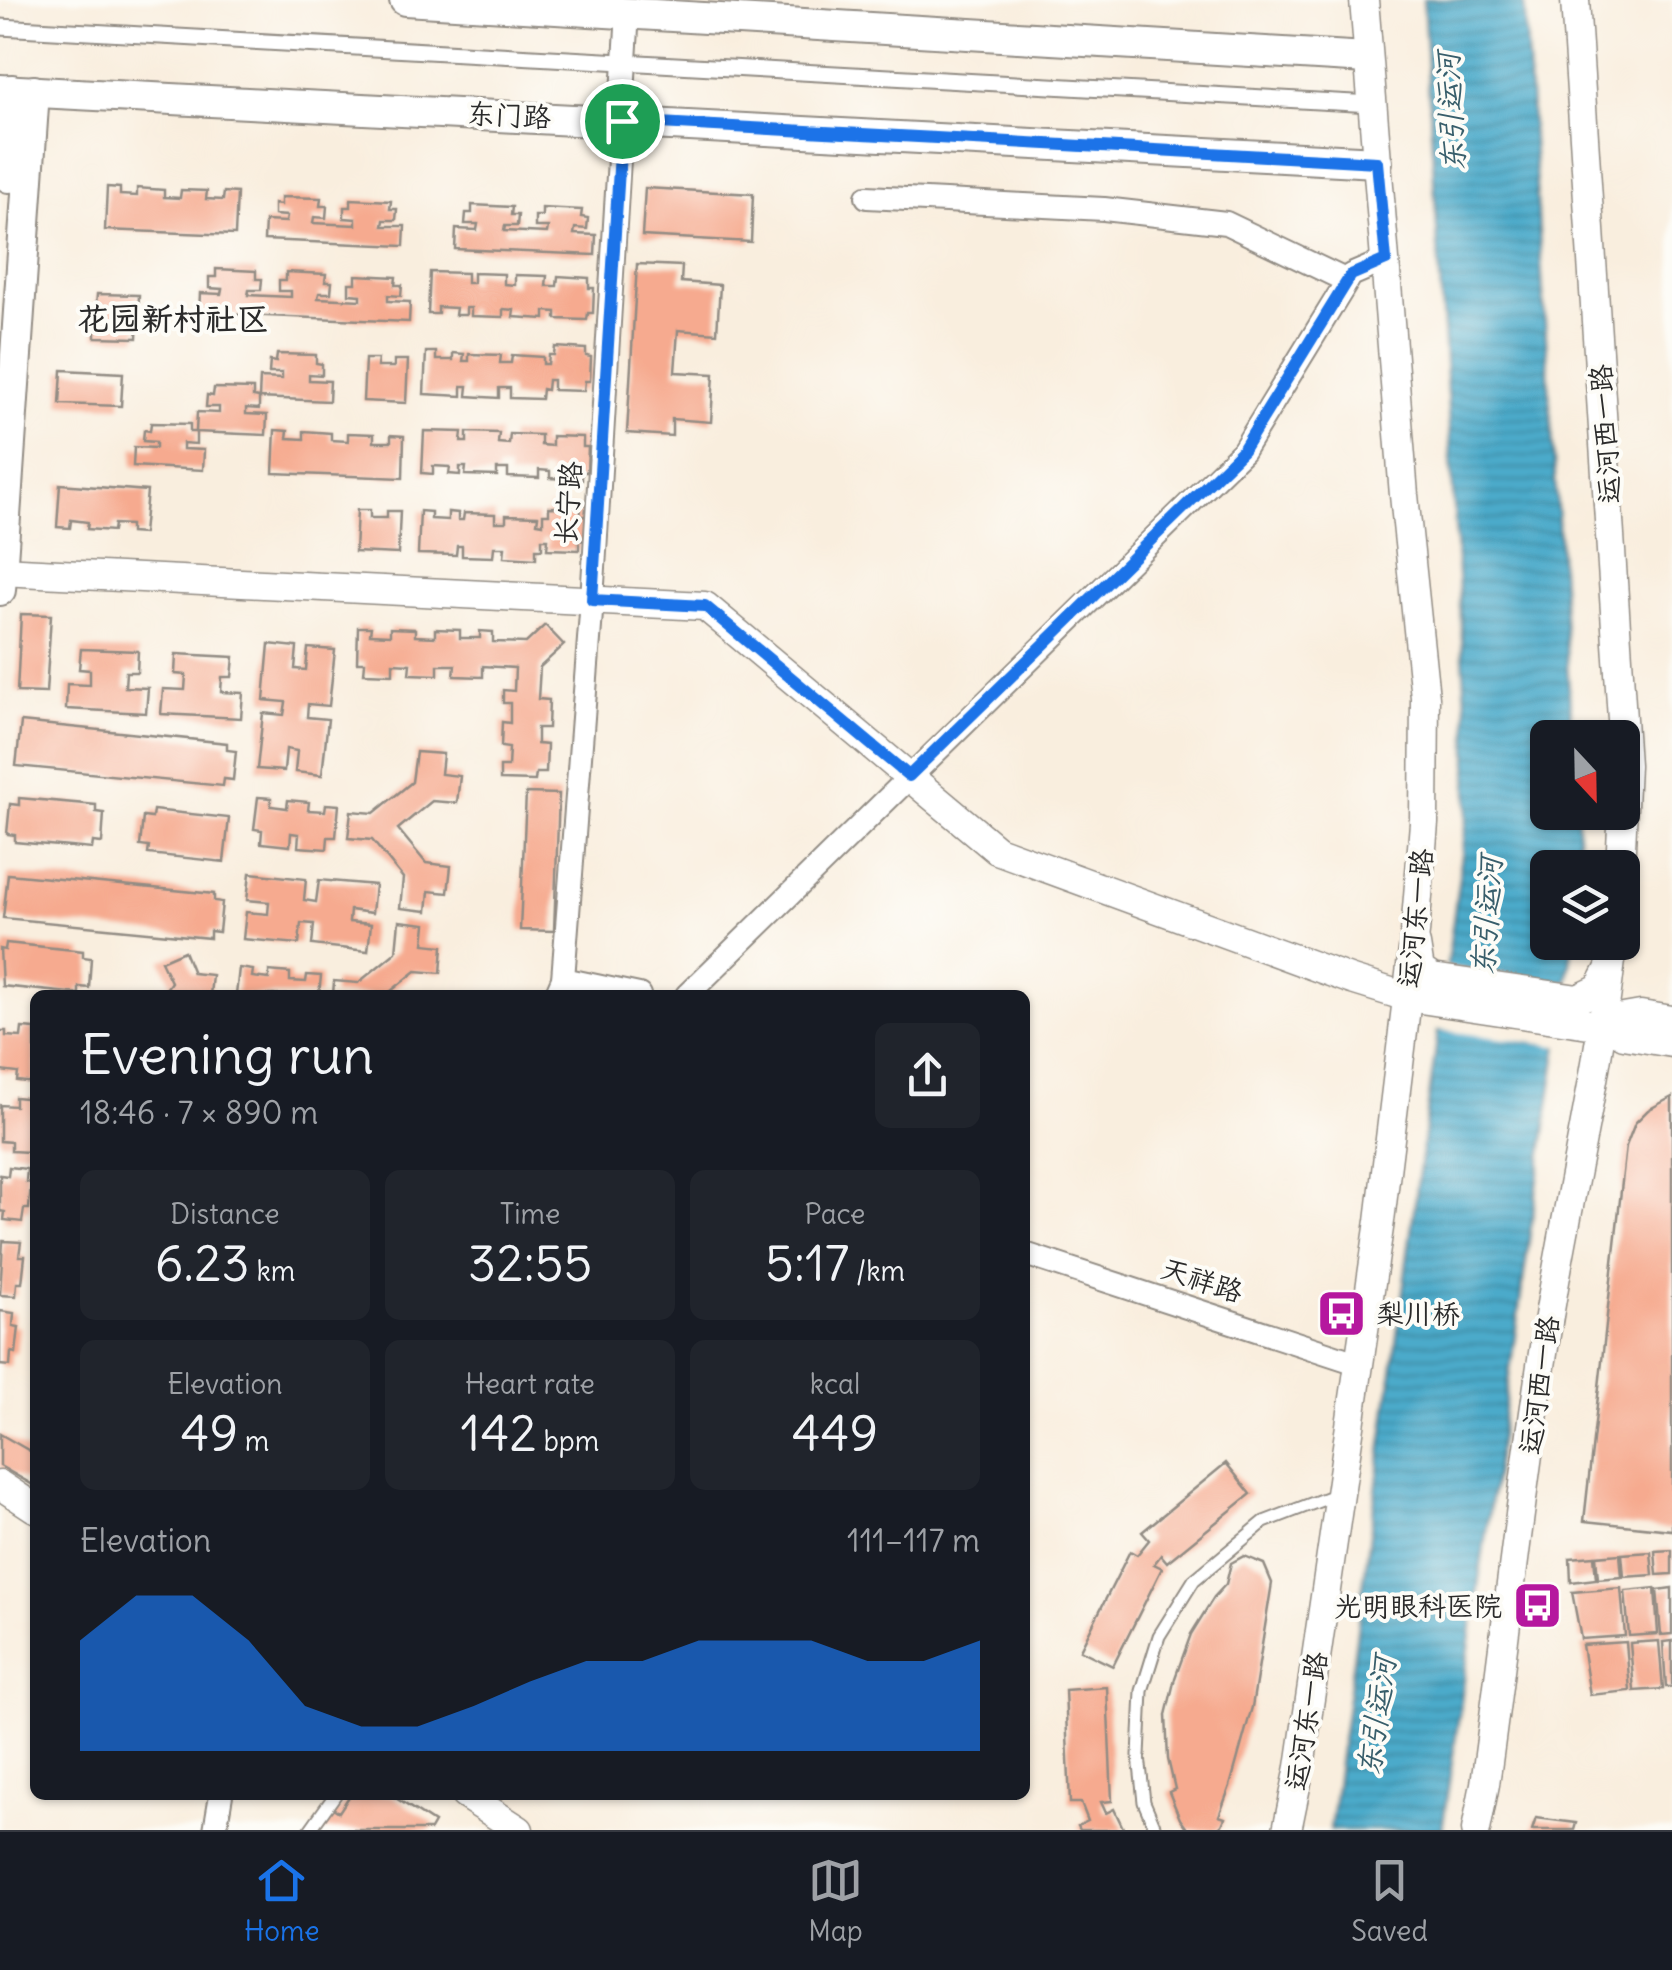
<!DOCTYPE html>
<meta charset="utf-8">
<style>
:root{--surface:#171b24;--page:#20242c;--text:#f1f3f6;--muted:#9ea1a6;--line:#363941;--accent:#1a73e8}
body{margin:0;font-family:Delius,"LXGW WenKai TC",sans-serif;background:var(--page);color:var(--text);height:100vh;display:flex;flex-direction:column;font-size:38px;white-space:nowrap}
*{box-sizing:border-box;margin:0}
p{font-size:32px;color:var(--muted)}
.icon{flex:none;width:55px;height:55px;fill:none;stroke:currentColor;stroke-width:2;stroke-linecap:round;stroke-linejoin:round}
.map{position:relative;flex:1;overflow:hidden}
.drawer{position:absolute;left:30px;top:990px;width:1000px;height:810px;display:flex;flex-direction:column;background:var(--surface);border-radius:15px;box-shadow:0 2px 8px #0004}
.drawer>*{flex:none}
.needle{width:65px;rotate:158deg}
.controls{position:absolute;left:1530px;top:720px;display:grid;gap:20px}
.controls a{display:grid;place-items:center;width:110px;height:110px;border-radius:15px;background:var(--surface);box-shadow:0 2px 8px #0004;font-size:50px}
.pin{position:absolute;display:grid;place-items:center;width:85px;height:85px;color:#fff;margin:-42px;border:5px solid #fff;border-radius:50%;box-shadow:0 2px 10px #0007}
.round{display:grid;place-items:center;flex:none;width:105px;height:105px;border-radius:15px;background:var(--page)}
.head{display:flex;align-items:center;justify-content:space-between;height:170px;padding:0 50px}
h1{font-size:55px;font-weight:600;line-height:75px}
.figures{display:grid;grid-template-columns:repeat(3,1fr);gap:15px;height:170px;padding:10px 50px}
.figures div{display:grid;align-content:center;border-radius:15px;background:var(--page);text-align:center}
.figures b{font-size:50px;font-weight:600}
.figures small{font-size:28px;font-weight:400}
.figures p{font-size:28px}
.chart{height:280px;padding:20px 50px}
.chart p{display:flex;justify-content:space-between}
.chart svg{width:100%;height:180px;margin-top:10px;fill:var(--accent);opacity:.7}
.tab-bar{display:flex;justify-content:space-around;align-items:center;height:140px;border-top:2px solid var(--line);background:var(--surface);font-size:28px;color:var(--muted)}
.tab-bar a{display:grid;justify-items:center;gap:5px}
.tab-bar .on{color:var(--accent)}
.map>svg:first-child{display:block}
.water{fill:url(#water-rules);stroke:#3b6a7a;stroke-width:2.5}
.pier{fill:#f9eede}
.building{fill:#f6aa8f}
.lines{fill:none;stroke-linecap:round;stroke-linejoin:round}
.service-casing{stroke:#928c84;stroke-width:15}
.pedestrian-casing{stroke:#928c84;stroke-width:19}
.minor-casing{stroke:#928c84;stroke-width:26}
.tertiary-casing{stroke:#928c84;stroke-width:31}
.secondary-casing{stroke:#928c84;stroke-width:34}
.service{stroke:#fff;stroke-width:11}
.pedestrian{stroke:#fff;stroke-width:15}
.minor{stroke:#fff;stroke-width:22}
.tertiary{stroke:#fff;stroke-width:28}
.secondary{stroke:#fff;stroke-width:30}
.route-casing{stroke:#fff;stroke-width:20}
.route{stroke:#1a73e8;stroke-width:12}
.labels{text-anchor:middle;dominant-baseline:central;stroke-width:8;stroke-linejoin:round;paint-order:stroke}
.street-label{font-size:28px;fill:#2b2b2b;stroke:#fdfcf7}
.poi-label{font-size:28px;fill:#2b2b2b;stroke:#fdfcf7;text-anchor:start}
.water-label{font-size:30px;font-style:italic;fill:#385e6b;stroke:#fdfcf7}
.quarter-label{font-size:32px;font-weight:bold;fill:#2b2b2b;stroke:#fdfcf7}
</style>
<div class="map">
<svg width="1672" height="1830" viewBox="0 0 1672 1830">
<defs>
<pattern id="water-rules" width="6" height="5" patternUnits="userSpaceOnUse" patternTransform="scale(2.5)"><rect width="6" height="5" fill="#4baaca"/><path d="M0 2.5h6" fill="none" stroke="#3f8ba4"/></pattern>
</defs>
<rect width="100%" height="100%" fill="#fdfcf7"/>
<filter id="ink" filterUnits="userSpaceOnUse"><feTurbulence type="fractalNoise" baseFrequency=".01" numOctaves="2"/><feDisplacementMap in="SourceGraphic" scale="20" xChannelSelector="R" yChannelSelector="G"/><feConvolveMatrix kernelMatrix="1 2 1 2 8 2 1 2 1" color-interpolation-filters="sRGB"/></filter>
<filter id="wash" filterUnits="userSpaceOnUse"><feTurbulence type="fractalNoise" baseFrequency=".0048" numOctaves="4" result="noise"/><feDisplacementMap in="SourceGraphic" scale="40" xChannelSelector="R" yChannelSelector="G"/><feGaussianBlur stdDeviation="2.25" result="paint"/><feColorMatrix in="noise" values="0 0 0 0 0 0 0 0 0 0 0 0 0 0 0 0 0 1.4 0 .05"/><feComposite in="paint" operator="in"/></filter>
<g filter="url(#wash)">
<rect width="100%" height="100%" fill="#f9eede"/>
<!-- water -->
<polygon class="water" points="1423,0 1524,0 1572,737 1548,738 1548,812 1578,812 1578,867 1548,868 1548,942 1573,943 1442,1830 1330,1830 1468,810 1468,738"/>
<!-- pier -->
<polygon class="pier" points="1441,966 1572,984 1563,1047 1432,1029"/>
<g id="blocks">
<!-- building -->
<g class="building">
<polygon points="107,187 120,188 120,195 137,196 137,188 164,190 164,197 180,198 181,190 207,191 206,199 223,200 224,192 237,193 235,235 105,230"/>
<polygon points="645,188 753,194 751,242 642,236"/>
<polygon points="281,197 321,198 320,206 327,206 326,218 314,217 313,223 356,225 356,219 344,218 344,207 351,207 351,199 391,201 390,209 397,209 396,220 384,220 383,226 405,226 404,246 264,240 265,221 286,222 287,216 274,215 274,204 281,205"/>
<polygon points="472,205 512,207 511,215 518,215 517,226 505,226 504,231 547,233 548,227 535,227 535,216 542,216 542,208 582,210 581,217 588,218 587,229 575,228 574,234 596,235 595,255 455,249 456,229 477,230 478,224 465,224 466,213 472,213"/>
<polygon points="637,264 682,266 681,282 720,285 717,333 678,330 675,372 714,374 711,422 672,419 672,436 627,433"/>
<polygon points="216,269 256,271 256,279 262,279 261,290 249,290 248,295 291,297 291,291 279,291 279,280 286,280 286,272 326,274 325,282 332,282 331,293 319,293 318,298 361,300 361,295 349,294 349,283 356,283 356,275 396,277 395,285 402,285 401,296 388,295 388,301 410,302 409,322 199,313 200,293 221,294 222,289 209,288 209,277 216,277"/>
<polygon points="430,272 467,273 467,283 473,283 473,273 504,274 504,284 515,285 515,275 547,276 546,286 557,286 558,276 589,278 589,288 594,288 593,313 588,313 587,320 556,319 556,312 545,311 545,319 513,317 514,310 503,309 503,317 471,316 471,308 466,308 466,315 455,315 456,308 438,307 438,314 428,314"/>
<polygon points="97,294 139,295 137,338 95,337 95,324 103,324 103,307 96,307"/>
<polygon points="555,347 586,349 586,356 591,357 590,381 585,381 584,391 553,390 553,380 548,380 547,390 542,389 541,399 510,398 510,388 499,388 499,398 467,396 468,386 462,386 462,396 424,394 426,352 436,352 436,360 453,360 453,353 464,354 463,361 469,361 469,354 501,355 500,363 511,363 512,355 543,357 543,364 548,364 549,355 554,355"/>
<polygon points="277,354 316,355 316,363 322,364 322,375 309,374 309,380 330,381 329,401 259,398 260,378 282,379 282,373 269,373 270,361 276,362"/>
<polygon points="365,359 378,359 377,367 394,367 394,360 408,360 406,403 363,401"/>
<polygon points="62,370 123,373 121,406 60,404"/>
<polygon points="214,388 253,389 253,397 259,398 259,409 246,408 246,414 267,415 266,435 196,432 197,412 219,413 219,407 206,407 207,395 213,396"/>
<polygon points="151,423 190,424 190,432 196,432 196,444 183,443 183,449 204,450 203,470 133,466 134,447 156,448 156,442 143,441 144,430 150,431"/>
<polygon points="275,430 288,431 287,438 304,439 304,431 331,433 331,440 348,441 348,433 374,434 374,442 391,442 391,435 404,436 403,478 273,473"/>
<polygon points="424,431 462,432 461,442 467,442 467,432 499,433 498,443 509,444 510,434 541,435 541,445 552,446 552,436 583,437 583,447 588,447 587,472 582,472 582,480 550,478 550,471 539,470 539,478 508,477 508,469 497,469 497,476 465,475 466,467 460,467 460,475 449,474 450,467 433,466 433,474 422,473"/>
<polygon points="60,484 147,491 143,534 130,533 130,525 114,524 113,531 87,529 88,522 71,520 70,528 57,527"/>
<polygon points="549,507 581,508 580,516 586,516 585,541 579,540 579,550 547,549 548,539 542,539 542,549 536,549 536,559 504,557 505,547 494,547 493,557 462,556 462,546 457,546 456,555 418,554 420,511 431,512 431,519 448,520 448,512 458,513 458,520 463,520 464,513 495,514 495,522 506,522 506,515 538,516 537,523 543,524 543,514 549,514"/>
<polygon points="357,510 370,510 370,518 387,518 387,511 400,511 398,554 355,552"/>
<polygon points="21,614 51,615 46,693 17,692"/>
<polygon points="545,625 564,645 540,667 538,699 549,700 548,728 537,728 537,744 547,745 546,773 536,773 535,781 500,780 500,767 508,767 509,748 501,747 502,722 510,723 510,703 503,703 503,690 514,691 515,668 483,666 483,677 454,676 455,665 438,665 438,675 409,674 410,664 393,663 393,674 364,673 365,662 357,662 358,627 371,627 370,634 390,635 390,628 415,629 415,636 435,637 435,629 460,630 460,638 480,638 480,631 493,632 493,642 526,643"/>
<polygon points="269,644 297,647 295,669 306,670 308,648 335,650 329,706 308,704 307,717 328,719 322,775 295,772 297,751 286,749 284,771 257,769 263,713 284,715 286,702 264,700"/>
<polygon points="81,649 138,651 137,672 126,672 125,687 148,688 146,713 66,709 67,684 90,685 90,670 79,669"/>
<polygon points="176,654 234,657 232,677 222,677 221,692 243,693 241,718 161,714 163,689 185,690 186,675 175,674"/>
<polygon points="21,722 227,743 227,750 236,751 233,780 224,779 223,786 16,766"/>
<polygon points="416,752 443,754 441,774 460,776 457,803 432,801 398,829 426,863 451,866 448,893 429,891 427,911 400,908 403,878 372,840 348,838 351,811 374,813 412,782"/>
<polygon points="526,793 559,794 554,931 520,930"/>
<polygon points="258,797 271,798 271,806 287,808 288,800 309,802 308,810 325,811 326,804 339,805 336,837 328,837 327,849 298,847 299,834 291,833 290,846 261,843 262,830 254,829"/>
<polygon points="19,798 96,805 96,812 104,813 102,843 93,842 92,849 15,842 15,835 7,834 10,804 19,805"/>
<polygon points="153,810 229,818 224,862 148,854 149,847 140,846 143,817 152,818"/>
<polygon points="250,873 306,879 304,900 316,902 319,880 375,885 372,913 350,910 349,922 371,924 368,951 312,945 314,924 301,923 299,944 243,939 246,912 268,914 269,902 247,900"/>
<polygon points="8,874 214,894 214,901 222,902 219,932 210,931 210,938 3,918"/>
<polygon points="399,921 426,924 424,944 443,946 441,973 416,971 386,995 333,995 334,981 358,983 396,952"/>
<polygon points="6,943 83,951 83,957 91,958 89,988 79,987 79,994 2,986 0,949 5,950"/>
<polygon points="184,951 193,973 212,975 210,995 189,992 162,995 171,982 161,961"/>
<polygon points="239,968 253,970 252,977 269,979 269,971 290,973 290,981 306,982 307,975 321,976 319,995 236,995"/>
<polygon points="22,1028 35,1029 35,1083 17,1081 18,1073 0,1071 0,1031 6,1031 6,1036 21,1037"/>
<polygon points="15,1097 34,1099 35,1139 30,1138 29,1152 11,1151 11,1142 0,1141 0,1105 15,1106"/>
<polygon points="1672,1097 1672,1530 1584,1521 1626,1146 1635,1123 1648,1110"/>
<polygon points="9,1167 27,1169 26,1182 31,1183 29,1209 24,1209 22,1222 4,1220 5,1212 0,1211 0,1175 8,1176"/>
<polygon points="3,1241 21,1242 19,1256 25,1256 22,1283 17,1283 16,1296 0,1295"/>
<polygon points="0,1311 14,1313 13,1326 19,1327 16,1353 11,1352 10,1366 0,1365"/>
<polygon points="0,1434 35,1454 35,1486 0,1466"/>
<polygon points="1226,1463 1251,1494 1167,1562 1161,1555 1154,1564 1162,1568 1113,1666 1080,1650 1130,1551 1137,1555 1149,1540 1142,1532"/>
<polygon points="1672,1550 1672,1574 1657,1575 1655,1551"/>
<polygon points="1651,1552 1653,1575 1624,1577 1622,1554"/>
<polygon points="1620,1554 1622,1577 1598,1579 1596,1556"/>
<polygon points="1244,1556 1264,1564 1272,1583 1252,1707 1230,1786 1219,1816 1225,1818 1222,1825 1217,1830 1188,1830 1180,1819 1169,1792 1175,1789 1168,1759 1166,1715 1175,1678 1191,1634 1214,1597 1226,1584 1231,1563"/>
<polygon points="1594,1556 1596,1579 1571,1582 1570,1558"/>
<polygon points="1621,1588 1625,1636 1581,1639 1572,1592"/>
<polygon points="1655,1588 1658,1634 1629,1636 1625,1591"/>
<polygon points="1672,1588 1672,1634 1661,1635 1657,1590"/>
<polygon points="1659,1641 1663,1689 1634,1691 1630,1643"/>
<polygon points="1672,1641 1672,1687 1666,1687 1663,1642"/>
<polygon points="1626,1642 1630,1691 1590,1695 1582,1645"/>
<polygon points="1107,1687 1112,1801 1101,1802 1106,1813 1114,1809 1124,1830 1080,1830 1078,1826 1088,1821 1081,1803 1070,1803 1065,1690"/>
<polygon points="350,1795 391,1795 434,1823 430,1830 314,1830 330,1806 339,1812"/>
<polygon points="1536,1818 1576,1823 1574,1830 1532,1830"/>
</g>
</g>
</g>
<g filter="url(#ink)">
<use href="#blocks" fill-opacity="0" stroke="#928c84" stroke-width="2.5"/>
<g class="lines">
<defs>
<g id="service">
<polyline points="310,1830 335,1795"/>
<polyline points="1156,1830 1144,1802 1139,1756 1142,1691 1159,1636 1194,1580 1264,1522 1337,1494"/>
</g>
<polyline id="pedestrian" points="0,27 1372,104"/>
<g id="minor">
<polyline points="867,197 1104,209 1226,223 1347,281"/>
<polyline points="563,979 639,995"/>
<polyline points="556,995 563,979 592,600 628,12"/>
<polyline points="687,995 1243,451 1351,275 1386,260"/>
<polyline points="1025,1254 1360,1364"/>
<polyline points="215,1830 221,1795"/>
</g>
<g id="tertiary">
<polyline points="1575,0 1625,765 1620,868"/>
<polyline points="0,571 705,606 997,850 1352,980 1407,997 1589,1024 1641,1015 1672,1020"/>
<polyline points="1416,945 1420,970 1432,978 1578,999 1599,989 1609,970"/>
<polyline points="1603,1022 1624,1035 1672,1043"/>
<polyline points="0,1485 35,1508"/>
<polyline points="465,1795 519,1830"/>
<polyline points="1287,1830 1300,1767 1380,1221 1415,933 1424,823 1425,697 1404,495 1364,0"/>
<path d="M1476 1830 1485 1784C1508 1618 1525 1452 1554 1287 1574 1172 1601 1059 1613 942"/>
</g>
<g id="secondary">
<polyline points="405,0 1367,58"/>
<polyline points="0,90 1377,162"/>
<polyline points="9,177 12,90"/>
<polyline points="0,590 34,91"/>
</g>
</defs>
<!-- service casing -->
<use href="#service" class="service-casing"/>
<!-- pedestrian casing -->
<use href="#pedestrian" class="pedestrian-casing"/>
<!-- minor casing -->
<use href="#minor" class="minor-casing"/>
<!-- tertiary casing -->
<use href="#tertiary" class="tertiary-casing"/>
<!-- secondary casing -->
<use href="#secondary" class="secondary-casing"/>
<!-- service -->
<use href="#service" class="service"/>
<!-- pedestrian -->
<use href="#pedestrian" class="pedestrian"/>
<!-- minor -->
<use href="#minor" class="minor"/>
<!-- tertiary -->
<use href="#tertiary" class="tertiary"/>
<!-- secondary -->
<use href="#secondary" class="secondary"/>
</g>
</g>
<g class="lines" filter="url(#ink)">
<defs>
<polygon id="route" points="622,121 1377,162 1386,260 1351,275 1243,450 909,776 705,606 592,600"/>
</defs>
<!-- route casing -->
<use href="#route" class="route-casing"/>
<!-- route -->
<use href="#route" class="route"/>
</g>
<!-- icons -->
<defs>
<symbol id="bus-square" viewBox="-11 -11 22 22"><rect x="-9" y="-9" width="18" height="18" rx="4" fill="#b5179e" stroke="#fdfcf7"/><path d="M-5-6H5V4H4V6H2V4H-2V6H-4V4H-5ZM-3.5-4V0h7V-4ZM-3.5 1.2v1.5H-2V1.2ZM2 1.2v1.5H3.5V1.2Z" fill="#fff"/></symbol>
</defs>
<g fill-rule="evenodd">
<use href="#bus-square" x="1314" y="1286" width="55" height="55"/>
<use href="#bus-square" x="1510" y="1578" width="55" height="55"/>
</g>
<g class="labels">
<!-- street labels -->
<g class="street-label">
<text transform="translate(509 115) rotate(3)">东门路</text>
<text transform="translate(1605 434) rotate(-94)">运河西一路</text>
<text transform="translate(568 503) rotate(-86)">长宁路</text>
<text transform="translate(1415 918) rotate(-84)">运河东一路</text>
<text transform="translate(1202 1280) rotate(18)">天祥路</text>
<text transform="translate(1539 1385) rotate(-82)">运河西一路</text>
<text transform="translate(1306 1721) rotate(-81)">运河东一路</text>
</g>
<!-- poi labels -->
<g class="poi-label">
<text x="1376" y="1314">梨川桥</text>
<text x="1502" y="1606" text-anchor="end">光明眼科医院</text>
</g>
<!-- water labels -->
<g class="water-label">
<text transform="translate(1450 112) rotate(-93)">东引运河</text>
<text transform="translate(1486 916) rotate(-86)">东引运河</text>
<text transform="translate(1376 1716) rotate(-82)">东引运河</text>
</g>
<!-- quarter labels -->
<g class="quarter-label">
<text x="173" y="318">花园新村社区</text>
</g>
</g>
</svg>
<div class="controls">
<a><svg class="needle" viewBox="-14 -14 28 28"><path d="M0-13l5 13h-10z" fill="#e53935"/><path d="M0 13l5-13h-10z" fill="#9ea1a6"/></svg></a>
<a><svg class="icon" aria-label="layers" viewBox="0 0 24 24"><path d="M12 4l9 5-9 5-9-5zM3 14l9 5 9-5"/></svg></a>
</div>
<div class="pin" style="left:622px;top:121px;background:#1e9e55"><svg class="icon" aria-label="arrive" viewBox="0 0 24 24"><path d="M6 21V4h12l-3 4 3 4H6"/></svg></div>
<section class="drawer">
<div class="head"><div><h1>Evening run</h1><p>18:46 · 7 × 890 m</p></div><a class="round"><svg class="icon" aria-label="share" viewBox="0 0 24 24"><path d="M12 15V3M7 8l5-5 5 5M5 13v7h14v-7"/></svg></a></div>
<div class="figures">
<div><p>Distance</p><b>6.23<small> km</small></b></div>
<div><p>Time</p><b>32:55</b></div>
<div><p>Pace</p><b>5:17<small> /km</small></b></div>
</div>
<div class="figures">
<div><p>Elevation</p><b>49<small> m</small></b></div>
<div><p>Heart rate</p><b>142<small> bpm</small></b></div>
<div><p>kcal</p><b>449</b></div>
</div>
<div class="chart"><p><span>Elevation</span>111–117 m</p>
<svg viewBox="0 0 160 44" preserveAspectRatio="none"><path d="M0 44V17L10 6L20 6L30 17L40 33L50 38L60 38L70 33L80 27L90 22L100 22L110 17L120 17L130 17L140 22L150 22L160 17V44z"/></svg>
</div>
</section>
</div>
<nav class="tab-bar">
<a class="on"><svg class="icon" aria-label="home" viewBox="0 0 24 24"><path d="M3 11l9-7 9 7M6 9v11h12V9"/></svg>Home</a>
<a><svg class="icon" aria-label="map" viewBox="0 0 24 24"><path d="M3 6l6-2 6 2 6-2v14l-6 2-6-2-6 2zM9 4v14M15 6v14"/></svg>Map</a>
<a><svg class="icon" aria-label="saved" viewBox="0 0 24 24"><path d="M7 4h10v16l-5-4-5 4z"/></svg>Saved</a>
</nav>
